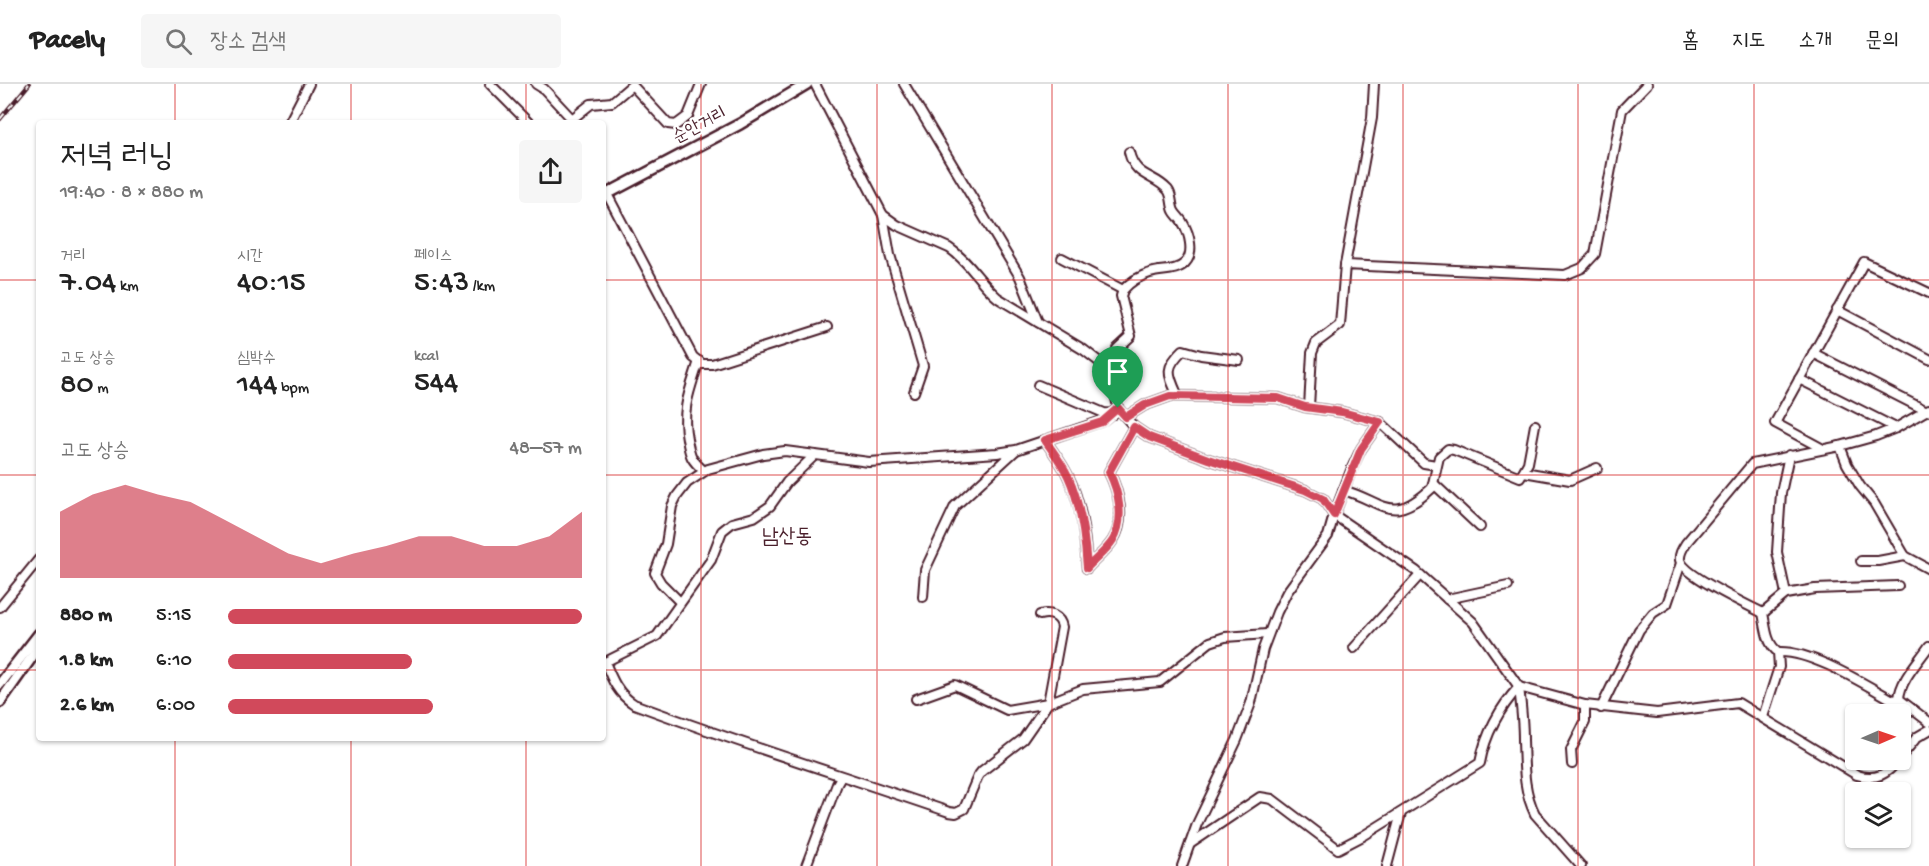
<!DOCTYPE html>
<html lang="ko">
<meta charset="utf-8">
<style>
:root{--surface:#fff;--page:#f6f6f6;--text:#222;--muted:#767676;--line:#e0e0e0;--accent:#d1495b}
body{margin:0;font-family:"Gochi Hand","Poor Story",sans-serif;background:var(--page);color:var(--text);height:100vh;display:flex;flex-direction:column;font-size:22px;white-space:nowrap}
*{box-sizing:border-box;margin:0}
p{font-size:20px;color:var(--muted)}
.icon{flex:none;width:33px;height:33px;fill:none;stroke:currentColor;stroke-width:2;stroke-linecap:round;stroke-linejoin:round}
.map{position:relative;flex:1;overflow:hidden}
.drawer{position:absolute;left:36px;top:36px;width:570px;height:621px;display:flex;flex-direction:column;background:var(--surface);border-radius:6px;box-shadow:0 2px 4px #0004}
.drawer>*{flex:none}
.needle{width:39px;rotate:88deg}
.tools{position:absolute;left:1845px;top:620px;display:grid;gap:12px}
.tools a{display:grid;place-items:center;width:66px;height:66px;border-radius:6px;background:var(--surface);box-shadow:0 2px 4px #0004;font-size:30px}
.pin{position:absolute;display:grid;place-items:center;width:51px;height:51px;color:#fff;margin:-62px -26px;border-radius:50% 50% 50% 0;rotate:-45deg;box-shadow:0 0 6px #0007}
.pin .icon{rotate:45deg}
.round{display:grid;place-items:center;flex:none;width:63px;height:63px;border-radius:6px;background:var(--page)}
.head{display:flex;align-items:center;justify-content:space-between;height:102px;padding:0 24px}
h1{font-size:33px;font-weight:600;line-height:45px}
.metrics{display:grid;grid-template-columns:repeat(3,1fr);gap:9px;height:102px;padding:6px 24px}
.metrics div{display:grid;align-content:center}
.metrics b{font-size:30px;font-weight:600}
.metrics small{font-size:16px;font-weight:400}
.metrics p{font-size:16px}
.chart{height:168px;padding:12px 24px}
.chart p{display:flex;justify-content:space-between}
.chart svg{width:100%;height:108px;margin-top:6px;fill:var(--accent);opacity:.7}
ul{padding:0 24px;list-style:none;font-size:20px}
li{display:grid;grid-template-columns:96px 72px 1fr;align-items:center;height:45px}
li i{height:15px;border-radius:8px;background:var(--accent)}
header{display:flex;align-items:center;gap:36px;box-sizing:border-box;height:84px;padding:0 30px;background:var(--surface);border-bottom:2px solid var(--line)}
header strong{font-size:28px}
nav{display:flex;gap:33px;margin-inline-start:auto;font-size:21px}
.search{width:420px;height:54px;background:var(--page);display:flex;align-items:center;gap:15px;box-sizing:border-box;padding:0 21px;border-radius:6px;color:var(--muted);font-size:22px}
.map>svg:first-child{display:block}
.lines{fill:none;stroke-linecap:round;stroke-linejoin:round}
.minor-casing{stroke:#4a1f2b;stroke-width:12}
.major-casing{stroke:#4a1f2b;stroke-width:14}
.minor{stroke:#fff;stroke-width:8}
.major{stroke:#fff;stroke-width:9}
.rail-casing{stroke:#4a1f2b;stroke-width:4.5}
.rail{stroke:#fff;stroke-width:2;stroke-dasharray:7;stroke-linecap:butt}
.route-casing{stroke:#fff;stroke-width:12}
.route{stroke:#d1495b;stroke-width:8}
.grid{fill:none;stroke:#d62828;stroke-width:1.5;stroke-opacity:0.55}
.labels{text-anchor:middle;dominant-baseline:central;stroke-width:4.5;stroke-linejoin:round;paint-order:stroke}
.street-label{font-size:18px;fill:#4a1f2b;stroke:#fff}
.quarter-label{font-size:21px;fill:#4a1f2b;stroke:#fff}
</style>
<header>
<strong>Pacely</strong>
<div class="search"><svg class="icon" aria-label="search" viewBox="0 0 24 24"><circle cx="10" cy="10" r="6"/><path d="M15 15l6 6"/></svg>장소 검색</div>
<nav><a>홈</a><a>지도</a><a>소개</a><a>문의</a></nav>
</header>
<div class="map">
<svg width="1929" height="782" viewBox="0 0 1929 782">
<rect width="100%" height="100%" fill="#fff"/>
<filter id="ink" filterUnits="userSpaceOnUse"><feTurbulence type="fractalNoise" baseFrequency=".0167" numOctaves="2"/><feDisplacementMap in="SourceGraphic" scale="12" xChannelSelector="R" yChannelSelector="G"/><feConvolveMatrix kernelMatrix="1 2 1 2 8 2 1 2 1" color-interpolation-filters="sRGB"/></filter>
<g filter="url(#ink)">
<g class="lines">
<defs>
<g id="minor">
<polyline points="490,0 529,39"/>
<polyline points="536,0 544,5 572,35 570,38"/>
<path d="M815 0 883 131 897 141 949 164C969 177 980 199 998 214L1084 266 1102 280 1113 299 1118 324 1134 343 1149 353 1208 375 1305 406 1323 415 1334 431 1416 487 1473 538 1519 603 1585 621 1657 629 1738 619 1857 691C1876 697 1888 690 1899 675"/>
<polyline points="904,0 1020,193 1038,238"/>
<polyline points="572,35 591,20 612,18 632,1 668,40 676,41 688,32 701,0"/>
<polyline points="289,39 309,0"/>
<polyline points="603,106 607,110 693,273 702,280 712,280 827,243"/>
<polyline points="883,131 890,171 923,282 914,308"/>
<polyline points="1062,174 1123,206"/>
<polyline points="1345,181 1372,34 1374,0"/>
<polyline points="1837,226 1929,275"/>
<polyline points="1813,269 1927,327"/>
<path d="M699 277C690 306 681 325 687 355 690 372 691 376 704 387"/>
<polyline points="1799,295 1896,344"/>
<path d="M1113 298 1117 265 1131 252 1121 212 1123 206C1130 198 1140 192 1150 189 1162 185 1176 188 1185 179 1195 169 1189 149 1183 139 1180 133 1174 130 1173 124 1171 117 1172 111 1168 106 1154 90 1135 94 1129 68"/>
<polyline points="1038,301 1104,329 1113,330"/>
<path d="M1178 312C1168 290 1164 284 1183 266L1201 271 1239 276"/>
<polyline points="1309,323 1312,269 1316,259 1340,241 1345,181 1565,191 1582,184 1595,170 1622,26 1647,0"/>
<polyline points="1126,333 1145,321 1170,312 1278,314 1305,323 1342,328 1380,338 1424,379 1436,381"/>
<path d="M1045 356C1053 368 1062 379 1068 392 1082 420 1085 453 1087 484"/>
<polyline points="1840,362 1847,380 1860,402 1874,419 1905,472 1929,485"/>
<polyline points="1823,365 1775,339 1864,178 1929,209"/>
<polyline points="1524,388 1570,396 1597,384"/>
<polyline points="1434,400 1480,443"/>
<path d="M1343 406C1385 418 1391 442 1432 404L1439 373 1448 365 1454 366 1520 393 1528 379 1535 341"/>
<polyline points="1861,477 1878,477 1905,472"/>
<path d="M1087 484C1095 475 1107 466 1113 456 1126 436 1119 408 1109 388L1134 343"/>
<polyline points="1786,510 1777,468 1781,409 1789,371"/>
<polyline points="923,513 925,486 955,422 1015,367"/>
<polyline points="1447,515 1508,502"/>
<polyline points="680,518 661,499 655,489 666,460 672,422 677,412 687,399 708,385 763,370 785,367 869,378 997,369 1016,366 1102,337 1118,324"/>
<polyline points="0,523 39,475"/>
<path d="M1763 529C1747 521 1684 491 1680 476 1679 469 1683 464 1686 459L1752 380 1840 362 1876 352 1896 344 1929 325"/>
<polyline points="1763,529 1786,510 1815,505 1898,502"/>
<path d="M1929 562C1919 577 1900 596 1899 615L1929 638"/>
<polyline points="1354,564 1420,491"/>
<path d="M1778 568C1811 566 1864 600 1893 616L1899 615"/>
<path d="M605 578C612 596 618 610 634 620 738 659 844 692 949 728L956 729 964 725 978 692 982 687 1023 655 1048 619 1062 543C1060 532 1050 528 1040 531"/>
<polyline points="603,579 657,552 711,476 722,447 732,439 754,433 770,422 787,398 815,371"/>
<path d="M1519 603C1521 620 1523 638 1523 656 1524 682 1523 706 1535 730L1581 782"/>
<polyline points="916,615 955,601 1007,626 1048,619 1083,605 1160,598 1210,558 1225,553 1267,550"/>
<polyline points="1601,624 1639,546 1653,529 1667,520 1681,479"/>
<path d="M1763 633 1779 583 1778 568C1766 559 1766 543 1763 529"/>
<polyline points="1900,674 1917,653 1929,646"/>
<polyline points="1572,680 1571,666 1585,638 1585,621"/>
<path d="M1190 760 1260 713 1272 715 1338 765 1363 752 1480 679C1485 651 1500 623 1519 603"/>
<polyline points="806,782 837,700 841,693"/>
<polyline points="1182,782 1197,740 1237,656 1251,619 1263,565 1277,528 1287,508 1328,452 1334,431 1352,384 1361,365 1380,338"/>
<polyline points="1387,782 1401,729"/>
</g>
<g id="major">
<polyline points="603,112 740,40 807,0"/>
<polyline points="0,600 39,550"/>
<polyline points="0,618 39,563"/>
</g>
</defs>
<!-- minor casing -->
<use href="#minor" class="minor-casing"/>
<!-- major casing -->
<use href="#major" class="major-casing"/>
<!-- minor -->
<use href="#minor" class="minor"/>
<!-- major -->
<use href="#major" class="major"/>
<defs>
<polyline id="rail" points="0,35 29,0"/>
</defs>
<!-- rail casing -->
<use href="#rail" class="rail-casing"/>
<!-- rail -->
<use href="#rail" class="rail"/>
</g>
</g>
<g class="lines" filter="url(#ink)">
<defs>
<path id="route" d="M1170 312 1278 314 1305 323 1342 328 1380 338 1361 365 1334 431 1323 415 1305 406 1208 375 1149 353 1134 343 1109 388C1119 408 1125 436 1113 456 1107 466 1095 475 1087 484 1085 453 1081 420 1068 392 1062 379 1053 368 1045 356L1102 338 1118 324 1126 333 1145 321Z"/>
</defs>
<!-- route casing -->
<use href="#route" class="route-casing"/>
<!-- route -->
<use href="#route" class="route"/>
</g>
<!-- grid -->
<path class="grid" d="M175 0V39M351 0V39M526 0V39M701 0V782M877 0V782M1052 0V782M1228 0V782M1403 0V782M1578 0V782M1754 0V782M0 196H39M603 196H1929M0 391H39M603 391H1929M0 586H39M603 586H1929M175 654V782M351 654V782M526 654V782"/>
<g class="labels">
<!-- street labels -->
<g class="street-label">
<text transform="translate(700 42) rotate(-28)">순안거리</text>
</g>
<!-- quarter labels -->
<g class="quarter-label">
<text x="787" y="454">남산동</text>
</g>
</g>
</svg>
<div class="tools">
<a><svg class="needle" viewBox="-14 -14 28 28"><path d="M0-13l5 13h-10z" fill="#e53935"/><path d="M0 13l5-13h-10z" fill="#767676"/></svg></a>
<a><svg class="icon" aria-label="layers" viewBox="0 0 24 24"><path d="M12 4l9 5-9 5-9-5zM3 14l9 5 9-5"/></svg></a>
</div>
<div class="pin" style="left:1118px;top:324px;background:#1e9e55"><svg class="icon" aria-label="arrive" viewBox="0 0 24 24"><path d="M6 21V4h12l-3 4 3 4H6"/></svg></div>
<section class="drawer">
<div class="head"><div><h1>저녁 러닝</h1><p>19:40 · 8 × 880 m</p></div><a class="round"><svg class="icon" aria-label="share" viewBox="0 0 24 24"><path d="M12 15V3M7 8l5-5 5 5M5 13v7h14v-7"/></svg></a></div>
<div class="metrics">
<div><p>거리</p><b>7.04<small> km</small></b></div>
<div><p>시간</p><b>40:15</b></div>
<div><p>페이스</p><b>5:43<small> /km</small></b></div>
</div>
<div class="metrics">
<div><p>고도 상승</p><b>80<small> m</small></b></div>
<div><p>심박수</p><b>144<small> bpm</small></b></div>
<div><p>kcal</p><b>544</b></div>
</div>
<div class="chart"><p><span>고도 상승</span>48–57 m</p>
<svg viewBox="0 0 160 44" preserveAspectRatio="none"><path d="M0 44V17L10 10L20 6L30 10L40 13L50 20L60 27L70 34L80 38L90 34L100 31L110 27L120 27L130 31L140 31L150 27L160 17V44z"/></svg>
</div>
<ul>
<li><b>880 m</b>5:15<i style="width:100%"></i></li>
<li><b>1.8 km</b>6:10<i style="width:52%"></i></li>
<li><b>2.6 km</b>6:00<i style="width:58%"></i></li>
</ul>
</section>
</div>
